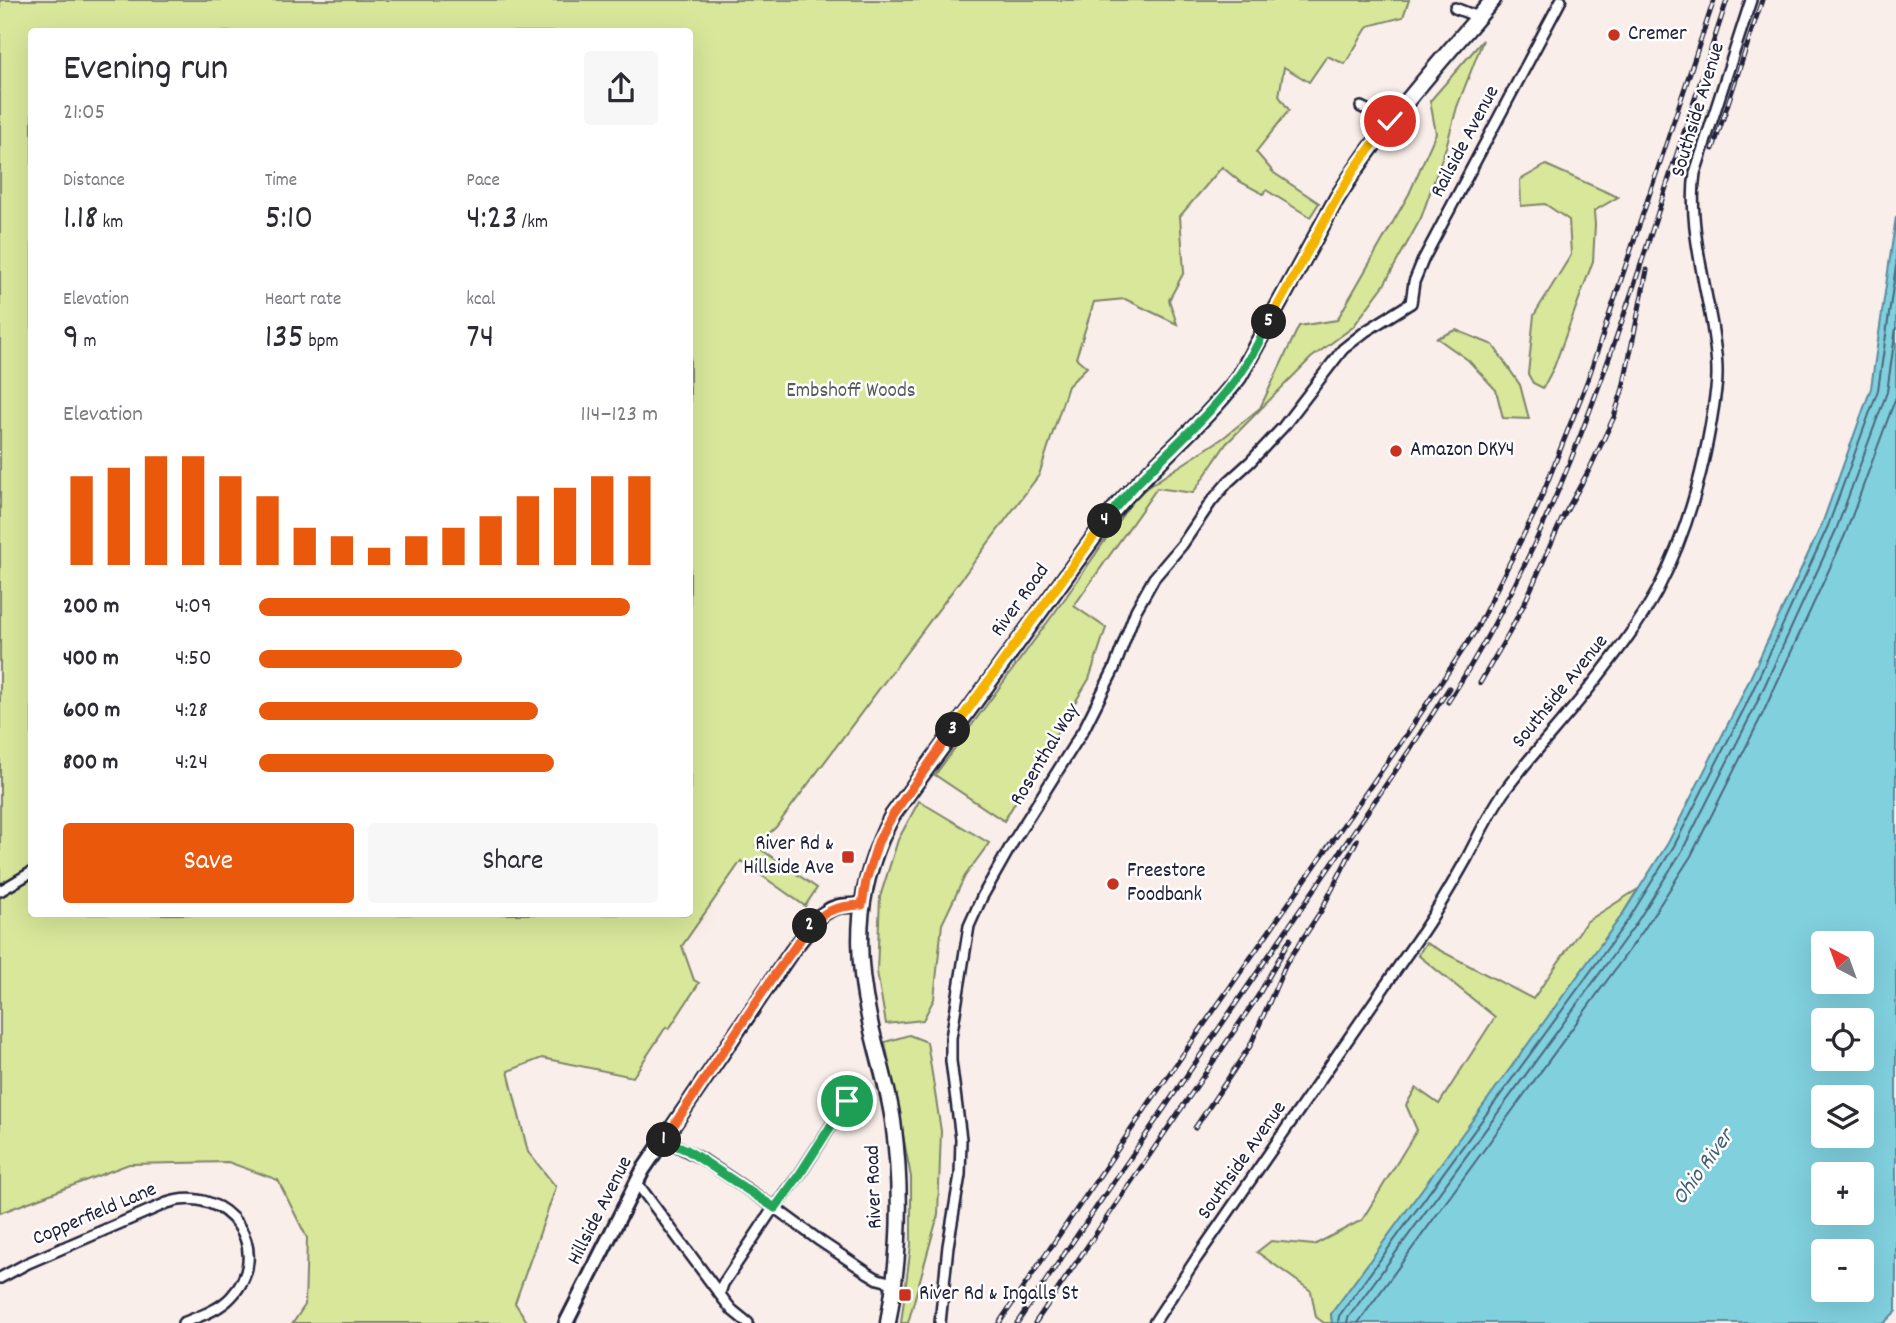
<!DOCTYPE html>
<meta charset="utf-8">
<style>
:root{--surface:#fff;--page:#f7f7f7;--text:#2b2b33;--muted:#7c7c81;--accent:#ea580c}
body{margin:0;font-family:Dekko,sans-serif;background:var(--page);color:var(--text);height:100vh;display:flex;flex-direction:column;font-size:26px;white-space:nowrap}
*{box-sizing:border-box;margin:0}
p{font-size:23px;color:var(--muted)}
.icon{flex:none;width:38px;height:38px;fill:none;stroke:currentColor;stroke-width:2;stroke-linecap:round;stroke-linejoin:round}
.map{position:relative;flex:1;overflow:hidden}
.drawer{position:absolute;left:28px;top:28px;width:665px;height:889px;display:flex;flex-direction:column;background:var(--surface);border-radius:7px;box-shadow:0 7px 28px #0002}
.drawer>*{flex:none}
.needle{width:46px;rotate:319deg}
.buttons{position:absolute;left:1811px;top:931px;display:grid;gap:14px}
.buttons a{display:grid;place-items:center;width:63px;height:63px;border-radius:7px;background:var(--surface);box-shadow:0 7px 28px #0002;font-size:35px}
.pin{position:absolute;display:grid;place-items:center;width:60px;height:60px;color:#fff;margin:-30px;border:4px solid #fff;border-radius:50%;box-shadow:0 2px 7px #0007}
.km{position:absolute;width:35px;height:35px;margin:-18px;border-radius:50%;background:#222;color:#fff;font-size:19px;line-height:35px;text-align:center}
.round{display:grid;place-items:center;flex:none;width:74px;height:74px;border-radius:7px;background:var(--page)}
.head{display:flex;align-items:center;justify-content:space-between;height:119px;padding:0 35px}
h1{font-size:38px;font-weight:600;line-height:52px}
.figures{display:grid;grid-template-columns:repeat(3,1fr);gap:10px;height:119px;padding:7px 35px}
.figures div{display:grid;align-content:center}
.figures b{font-size:35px;font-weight:600}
.figures small{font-size:19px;font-weight:400}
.figures p{font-size:19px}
.chart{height:196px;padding:14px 35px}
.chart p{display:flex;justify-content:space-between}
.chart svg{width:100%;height:126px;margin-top:7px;stroke:var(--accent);stroke-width:6}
.primary-button{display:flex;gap:14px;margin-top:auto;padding:14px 35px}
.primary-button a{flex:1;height:80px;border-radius:7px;background:var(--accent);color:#fff;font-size:28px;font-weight:600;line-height:80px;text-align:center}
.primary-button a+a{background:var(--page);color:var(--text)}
ul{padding:0 35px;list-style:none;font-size:23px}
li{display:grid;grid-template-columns:112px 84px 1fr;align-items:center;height:52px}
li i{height:18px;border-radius:9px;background:var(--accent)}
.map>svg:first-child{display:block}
.green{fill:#d8e79a;stroke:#7d846a;stroke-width:2;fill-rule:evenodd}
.water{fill:#81d0de;stroke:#5b8a9d;stroke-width:2;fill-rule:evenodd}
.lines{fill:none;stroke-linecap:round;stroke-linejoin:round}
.shore{stroke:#48687c;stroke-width:2}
.street-casing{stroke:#22223b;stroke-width:14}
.secondary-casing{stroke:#22223b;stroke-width:18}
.primary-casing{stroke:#22223b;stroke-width:19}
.street{stroke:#fff;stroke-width:9}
.secondary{stroke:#fff;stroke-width:12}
.primary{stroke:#fff;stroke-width:14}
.rail-casing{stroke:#22223b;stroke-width:5}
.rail{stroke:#fff;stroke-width:2.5;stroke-dasharray:8;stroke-linecap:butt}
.split-1-casing{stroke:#fff;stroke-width:14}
.split-2-casing{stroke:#fff;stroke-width:14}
.split-3-casing{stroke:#fff;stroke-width:14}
.split-4-casing{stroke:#fff;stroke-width:14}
.split-5-casing{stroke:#fff;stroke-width:14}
.split-6-casing{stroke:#fff;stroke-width:14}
.split-1{stroke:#22a559;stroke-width:9}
.split-2{stroke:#f0652b;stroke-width:9}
.split-3{stroke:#f0652b;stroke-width:9}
.split-4{stroke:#f5b400;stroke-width:9}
.split-5{stroke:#22a559;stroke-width:9}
.split-6{stroke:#f5b400;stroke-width:9}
.poi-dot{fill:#c8321e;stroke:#fff;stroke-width:2.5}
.labels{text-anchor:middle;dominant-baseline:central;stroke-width:5;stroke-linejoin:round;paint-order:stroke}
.poi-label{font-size:21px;fill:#22223b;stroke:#fff;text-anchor:start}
.street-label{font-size:21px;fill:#22223b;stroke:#fff}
.park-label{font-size:21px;fill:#595d58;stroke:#fff}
.water-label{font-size:23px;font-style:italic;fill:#435f74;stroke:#fff}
</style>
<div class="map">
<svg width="1896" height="1323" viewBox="0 0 1896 1323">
<rect width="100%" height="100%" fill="#f9eeea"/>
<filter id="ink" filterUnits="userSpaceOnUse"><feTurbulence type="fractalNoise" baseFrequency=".0143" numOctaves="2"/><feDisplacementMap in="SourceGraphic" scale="14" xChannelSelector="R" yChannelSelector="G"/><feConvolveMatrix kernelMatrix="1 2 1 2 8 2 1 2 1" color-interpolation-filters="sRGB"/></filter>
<g filter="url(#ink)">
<!-- green -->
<g class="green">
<path d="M0 0H1409L1403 17 1368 26 1345 64 1327 56 1309 82 1284 67 1279 96 1289 110 1256 152 1274 173 1319 203 1310 217 1266 190 1263 194 1239 181 1222 167 1180 216 1184 272 1169 300 1177 324 1125 299 1094 302 1076 358 1087 367 1068 386 1039 475 776 827 756 846 817 888 805 906 741 861 682 946 694 980 699 983 669 1029 666 1027 633 1077 542 1058 508 1071 528 1152 556 1187 515 1303 528 1323H293L305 1305 307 1238 278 1180 228 1162 129 1164 0 1213ZM32 32H690V914H32Z"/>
<polygon points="1483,40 1457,107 1446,147 1421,218 1384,285 1353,327 1311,358 1226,444 1193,493 1157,488 1074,606 1106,628 1089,679 1004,821 935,775 1066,597 1137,494 1223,438 1260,408 1299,326 1337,320 1409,194 1436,133 1430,101"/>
<polygon points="1546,165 1618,197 1594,211 1595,225 1593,261 1554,367 1543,388 1533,383 1528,374 1534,315 1571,255 1569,220 1545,204 1521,206 1520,180"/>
<polygon points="1456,330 1493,345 1520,385 1529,419 1503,418 1496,390 1468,360 1437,338"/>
<polygon points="919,801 989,843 965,876 942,924 934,999 923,1020 886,1024 877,972 880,897 898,840"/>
<polygon points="1638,889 1622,915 1513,1068 1331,1314 1332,1323 1324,1323 1316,1317 1311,1291 1257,1252 1271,1241 1314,1245 1362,1220 1417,1130 1406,1105 1416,1088 1439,1104 1495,1017 1418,955 1426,943 1533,999 1586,922"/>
<polygon points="909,1035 927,1042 941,1131 938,1215 908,1323 901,1323 911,1245 911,1177 885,1042"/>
</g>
<!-- water -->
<path class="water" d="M1896 217V1311L1884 1323H1332L1331 1314 1622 915 1668 843 1739 702 1822 524 1871 388ZM1824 943H1862V982H1824ZM1824 1020H1862V1059H1824ZM1824 1097H1862V1136H1824ZM1824 1174H1862V1213H1824ZM1824 1251H1862V1290H1824Z"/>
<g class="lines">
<!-- shore -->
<g class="shore">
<polyline points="1338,1323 1339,1316 1628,920 1674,846 1746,705 1828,526 1878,390 1896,266"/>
<polyline points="1347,1323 1348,1318 1635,925 1682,851 1754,709 1836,530 1887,392 1896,328"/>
<polyline points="1358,1323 1643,931 1691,856 1763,713 1845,535 1896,397"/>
</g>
<defs>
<g id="street">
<polyline points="1455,8 1478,17"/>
<polyline points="1361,107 1390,121"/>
<polyline points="0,891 32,872"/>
<polyline points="664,1139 702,1159 775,1208 820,1241 868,1273 878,1279 893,1283"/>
<polyline points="637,1183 724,1300 732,1310 748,1323"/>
<path d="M0 1278 28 1263 167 1203C228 1183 275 1251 231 1297 219 1310 200 1316 183 1323"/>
<polyline points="720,1293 723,1284 770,1213 800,1174 847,1101"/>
<polyline points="940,1323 948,1246 960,1175 961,1139 951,1061 951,1038 969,926 982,897 1013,842 1084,729 1114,669 1136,610 1154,578 1182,545 1211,502 1228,482 1250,462 1283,427 1343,349 1366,331 1411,303 1414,282 1423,260 1561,0"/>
<path d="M1154 1323 1196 1259 1423 931C1439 907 1453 883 1467 858 1479 835 1490 811 1506 789 1531 755 1561 724 1587 691 1612 659 1638 626 1657 591 1690 528 1707 459 1716 389 1719 368 1715 346 1712 325 1704 279 1688 219 1695 173L1751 0"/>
</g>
<polyline id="secondary" points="566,1323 643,1170 792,951 820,916 831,909 840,906 861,905"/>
<path id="primary" d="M888 1323C900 1258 902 1187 893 1121 888 1086 876 1052 869 1017 853 943 857 883 892 816L1113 511C1152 464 1202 426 1239 377L1337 198C1382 126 1438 64 1493 0"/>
</defs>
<!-- street casing -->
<use href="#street" class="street-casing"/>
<!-- secondary casing -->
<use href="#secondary" class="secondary-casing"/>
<!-- primary casing -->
<use href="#primary" class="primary-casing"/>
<!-- street -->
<use href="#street" class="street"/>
<!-- secondary -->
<use href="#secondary" class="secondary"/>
<!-- primary -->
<use href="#primary" class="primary"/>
<defs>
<g id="rail">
<polyline points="1713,149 1762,0"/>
<polyline points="1480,683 1509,633 1526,600 1562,519 1589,470 1614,417 1623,388 1647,270"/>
<path d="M1448 702C1538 563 1594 408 1645 252 1672 168 1700 84 1727 0"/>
<polyline points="1195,1128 1250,1046 1286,964 1321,911 1357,840"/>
<polyline points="999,1323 1154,1096 1402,741 1476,630 1537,508 1587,382 1714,0"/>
<polyline points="1017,1323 1409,751 1449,688"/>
<polyline points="1035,1323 1258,996 1290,939"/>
</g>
</defs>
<!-- rail casing -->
<use href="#rail" class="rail-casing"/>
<!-- rail -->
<use href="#rail" class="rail"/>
</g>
</g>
<g class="lines" filter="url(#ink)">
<defs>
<polyline id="split-1" points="664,1140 687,1150 775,1208 800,1174 847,1101"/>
<polyline id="split-2" points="664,1140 771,980 810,926"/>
<path id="split-3" d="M810 926C825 909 840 906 862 905L866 881 878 842 892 816 953 730"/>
<polyline id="split-4" points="953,730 1105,521"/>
<path id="split-5" d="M1105 521C1141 472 1190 437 1227 391 1245 370 1257 346 1269 322"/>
<polyline id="split-6" points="1269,322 1337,198 1354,170 1390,121"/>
</defs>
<!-- split-1 casing -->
<use href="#split-1" class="split-1-casing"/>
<!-- split-2 casing -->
<use href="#split-2" class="split-2-casing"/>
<!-- split-3 casing -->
<use href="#split-3" class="split-3-casing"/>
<!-- split-4 casing -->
<use href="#split-4" class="split-4-casing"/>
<!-- split-5 casing -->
<use href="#split-5" class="split-5-casing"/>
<!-- split-6 casing -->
<use href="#split-6" class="split-6-casing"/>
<!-- split-1 -->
<use href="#split-1" class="split-1"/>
<!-- split-2 -->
<use href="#split-2" class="split-2"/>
<!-- split-3 -->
<use href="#split-3" class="split-3"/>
<!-- split-4 -->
<use href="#split-4" class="split-4"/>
<!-- split-5 -->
<use href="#split-5" class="split-5"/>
<!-- split-6 -->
<use href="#split-6" class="split-6"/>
</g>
<!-- markers -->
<g class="poi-dot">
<circle cx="1614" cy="35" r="7"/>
<circle cx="1396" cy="451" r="7"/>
<rect x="841" y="850" width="14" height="14" rx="3.5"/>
<circle cx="1113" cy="884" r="7"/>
<rect x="898" y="1288" width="14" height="14" rx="3.5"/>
</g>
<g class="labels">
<!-- poi labels -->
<g class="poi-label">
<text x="1628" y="35">Cremer</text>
<text x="1410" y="451">Amazon DKY4</text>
<text x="834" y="845" text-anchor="end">River Rd &amp;<tspan x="834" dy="24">Hillside Ave</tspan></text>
<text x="1127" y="872">Freestore<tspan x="1127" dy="24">Foodbank</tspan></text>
<text x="919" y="1295">River Rd &amp; Ingalls St</text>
</g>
<!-- street labels -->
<g class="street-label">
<text transform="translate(1699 110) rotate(-73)">Southside Avenue</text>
<text transform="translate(1466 142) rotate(-62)">Railside Avenue</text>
<text transform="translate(1021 601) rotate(-54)">River Road</text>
<text transform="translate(1561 692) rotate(-51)">Southside Avenue</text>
<text transform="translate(1046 755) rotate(-59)">Rosenthal Way</text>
<text transform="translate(1243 1161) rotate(-55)">Southside Avenue</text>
<text transform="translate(875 1187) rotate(-92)">River Road</text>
<text transform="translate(601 1211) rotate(-63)">Hillside Avenue</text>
<text transform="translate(95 1215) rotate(-23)">Copperfield Lane</text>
</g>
<!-- park labels -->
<g class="park-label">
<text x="851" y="392">Embshoff Woods</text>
</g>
<!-- water labels -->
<g class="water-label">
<text transform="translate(1704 1168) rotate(-54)">Ohio River</text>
</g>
</g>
</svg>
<div class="buttons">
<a><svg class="needle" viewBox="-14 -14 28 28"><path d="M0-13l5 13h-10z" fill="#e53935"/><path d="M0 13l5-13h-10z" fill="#7c7c81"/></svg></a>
<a><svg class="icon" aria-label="locate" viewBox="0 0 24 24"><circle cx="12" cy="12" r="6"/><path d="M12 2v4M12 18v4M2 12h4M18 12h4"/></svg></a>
<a><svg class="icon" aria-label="layers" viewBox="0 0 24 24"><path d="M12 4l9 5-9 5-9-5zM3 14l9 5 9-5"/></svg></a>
<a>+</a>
<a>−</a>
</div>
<div class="pin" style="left:847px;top:1101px;background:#1e9e55"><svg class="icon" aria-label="arrive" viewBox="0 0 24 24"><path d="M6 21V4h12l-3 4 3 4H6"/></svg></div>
<div class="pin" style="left:1390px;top:121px;background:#d93025"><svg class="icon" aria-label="check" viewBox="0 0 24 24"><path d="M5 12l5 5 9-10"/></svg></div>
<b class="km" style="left:664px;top:1140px">1</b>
<b class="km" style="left:810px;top:926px">2</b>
<b class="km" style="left:953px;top:730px">3</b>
<b class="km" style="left:1105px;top:521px">4</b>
<b class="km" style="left:1269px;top:322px">5</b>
<section class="drawer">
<div class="head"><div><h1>Evening run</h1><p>21:05</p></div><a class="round"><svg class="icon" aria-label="share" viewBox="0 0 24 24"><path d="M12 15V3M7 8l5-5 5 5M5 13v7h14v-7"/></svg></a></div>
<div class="figures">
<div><p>Distance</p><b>1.18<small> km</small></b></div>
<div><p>Time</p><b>5:10</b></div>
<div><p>Pace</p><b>4:23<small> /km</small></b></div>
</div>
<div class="figures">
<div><p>Elevation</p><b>9<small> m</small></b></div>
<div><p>Heart rate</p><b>135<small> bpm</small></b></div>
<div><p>kcal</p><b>74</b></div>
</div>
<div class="chart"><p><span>Elevation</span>114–123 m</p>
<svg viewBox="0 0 160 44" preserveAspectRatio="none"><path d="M5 44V13M15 44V10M25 44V6M35 44V6M45 44V13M55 44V20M65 44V31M75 44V34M85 44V38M95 44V34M105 44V31M115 44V27M125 44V20M135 44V17M145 44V13M155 44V13"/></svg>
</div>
<ul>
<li><b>200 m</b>4:09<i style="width:93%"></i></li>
<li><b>400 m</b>4:50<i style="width:51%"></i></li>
<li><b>600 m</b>4:28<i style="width:70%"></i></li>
<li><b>800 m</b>4:24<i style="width:74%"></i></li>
</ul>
<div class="primary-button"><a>Save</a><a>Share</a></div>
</section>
</div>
